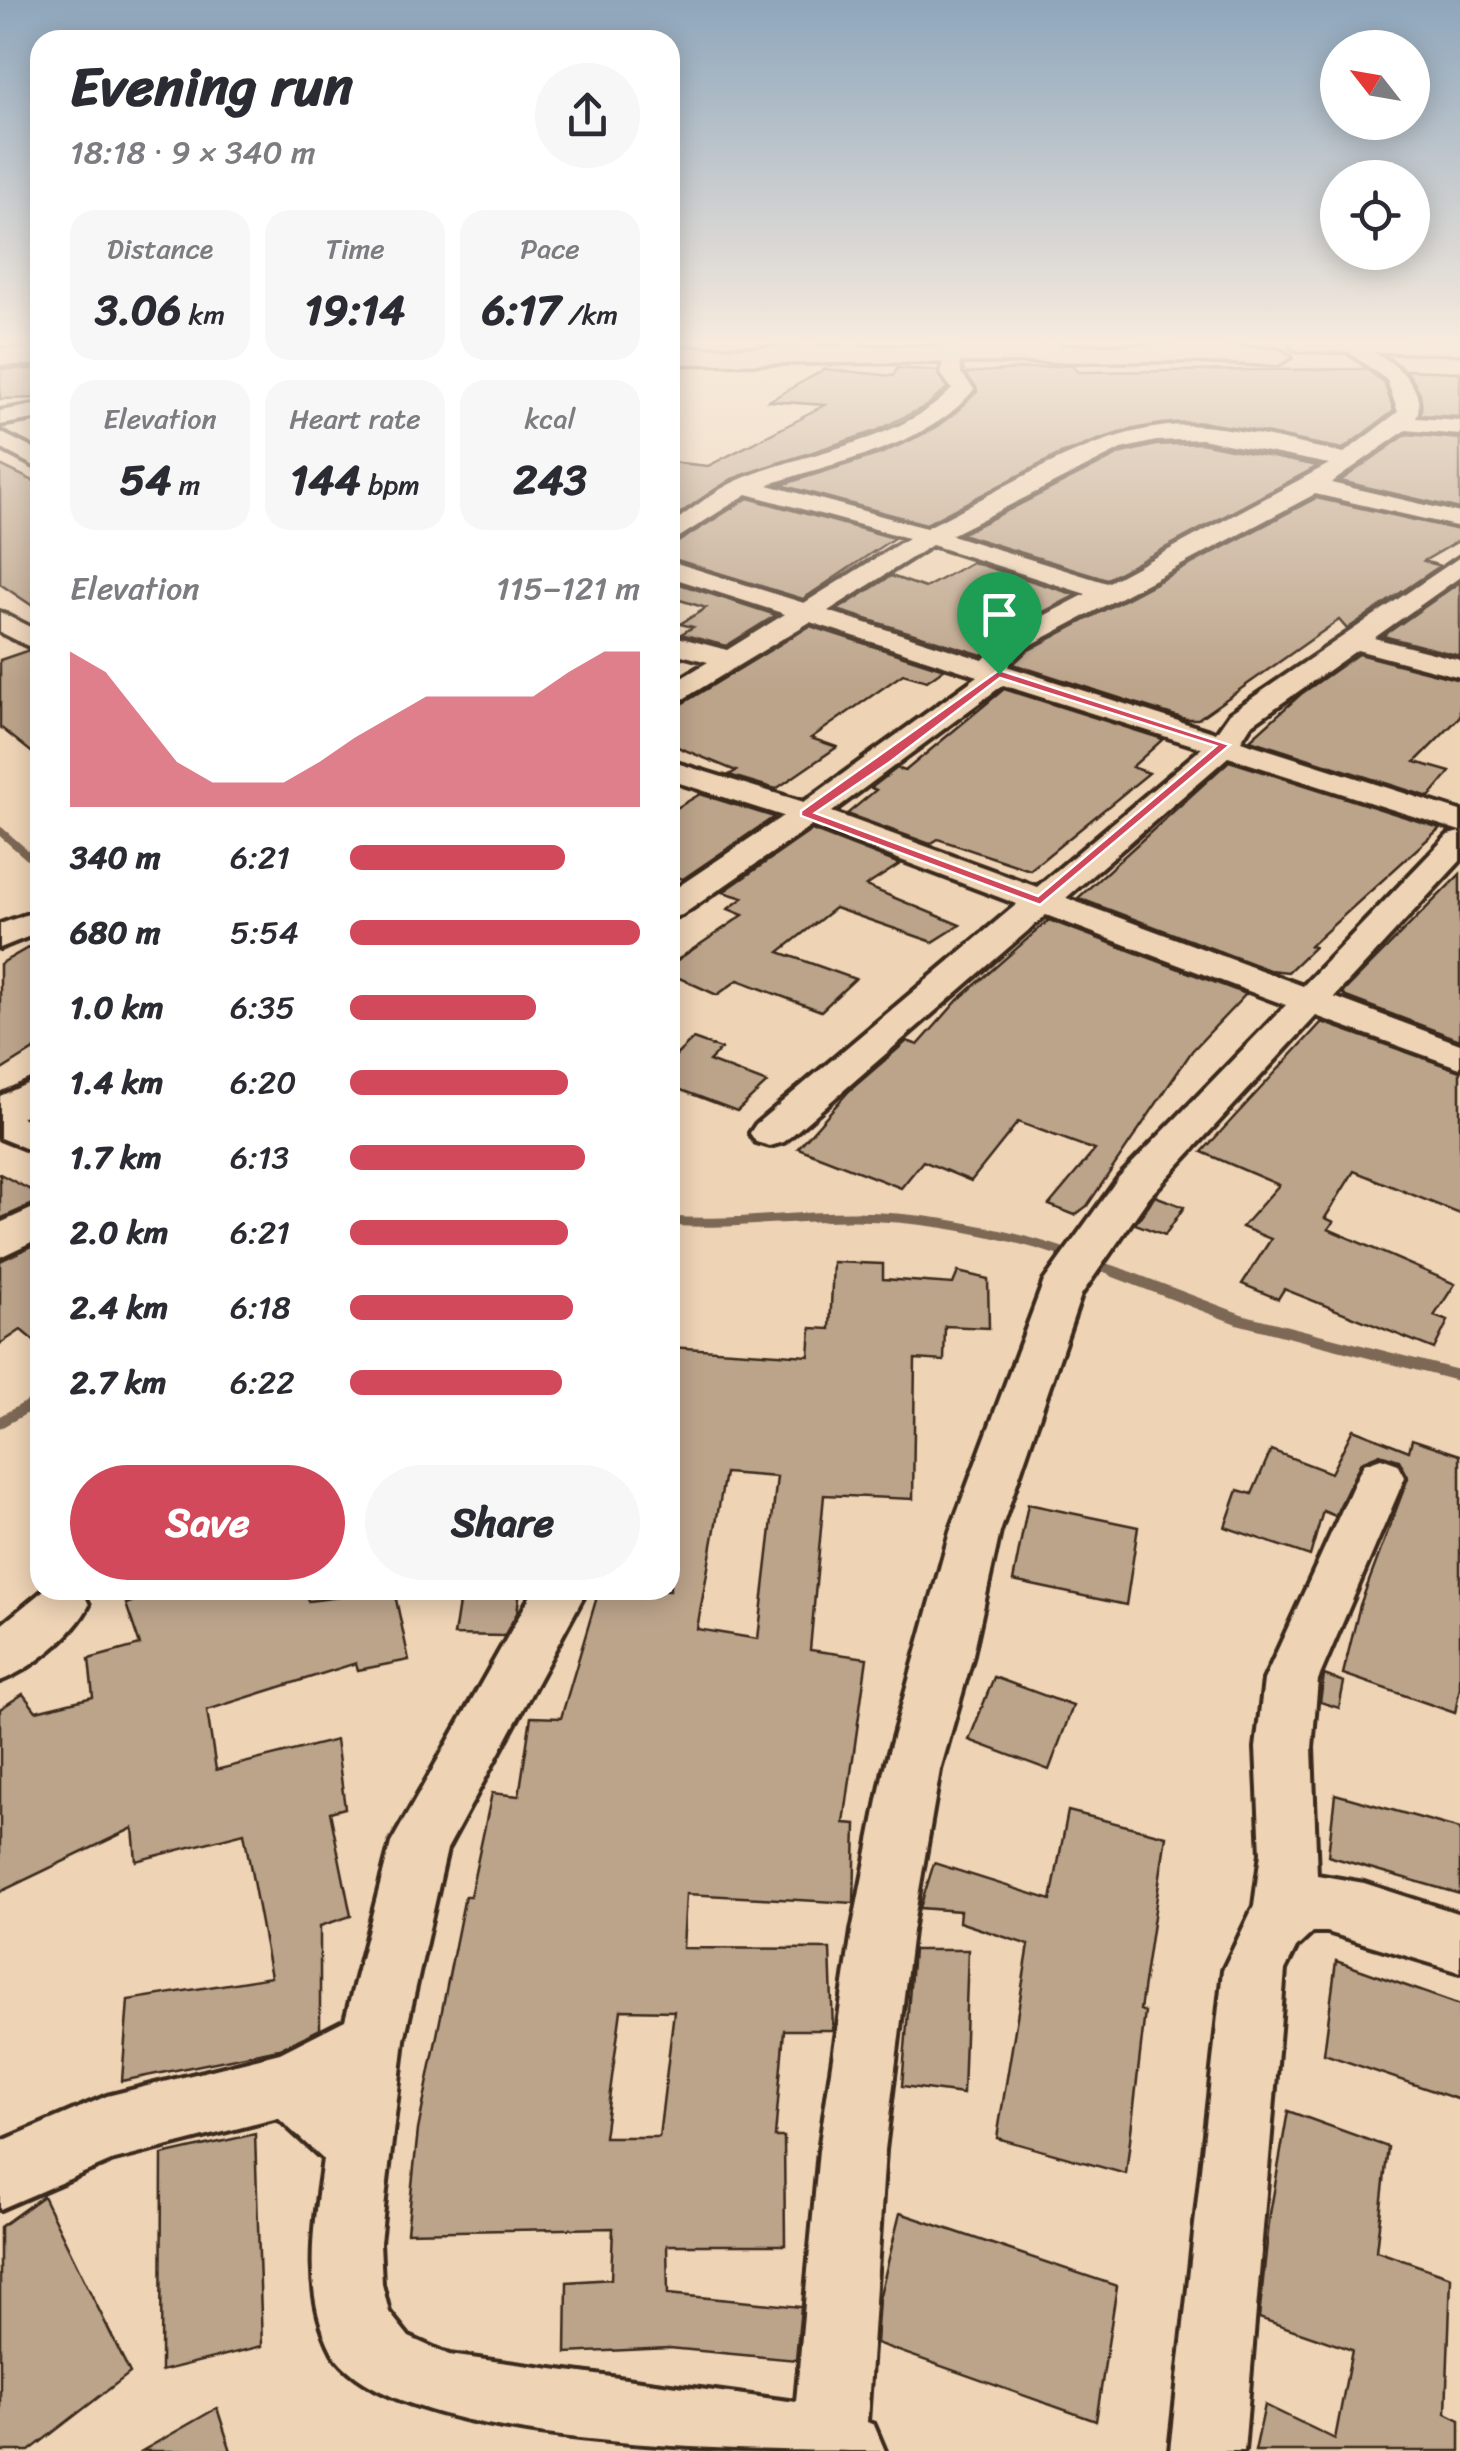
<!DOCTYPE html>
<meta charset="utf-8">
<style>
:root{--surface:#fff;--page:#f7f7f7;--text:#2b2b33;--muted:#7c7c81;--accent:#d1495b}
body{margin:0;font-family:Sriracha,sans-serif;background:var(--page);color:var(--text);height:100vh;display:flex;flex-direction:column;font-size:38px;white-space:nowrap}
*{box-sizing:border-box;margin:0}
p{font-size:32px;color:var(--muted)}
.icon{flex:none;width:55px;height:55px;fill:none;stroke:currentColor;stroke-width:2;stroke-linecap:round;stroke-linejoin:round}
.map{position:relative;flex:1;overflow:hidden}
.panel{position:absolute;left:30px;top:30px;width:650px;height:1570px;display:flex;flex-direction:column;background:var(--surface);border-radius:30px;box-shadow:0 5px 25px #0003}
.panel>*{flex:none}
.needle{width:65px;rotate:301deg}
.buttons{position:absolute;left:1320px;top:30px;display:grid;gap:20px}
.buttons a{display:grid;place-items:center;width:110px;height:110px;border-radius:50%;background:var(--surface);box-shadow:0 5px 25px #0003;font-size:50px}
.pin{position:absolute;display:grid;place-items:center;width:85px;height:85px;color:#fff;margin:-102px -42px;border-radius:50% 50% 50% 0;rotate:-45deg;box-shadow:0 0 10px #0007}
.pin .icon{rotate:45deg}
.round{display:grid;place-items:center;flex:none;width:105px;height:105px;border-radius:52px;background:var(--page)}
.overview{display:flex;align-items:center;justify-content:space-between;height:170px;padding:0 40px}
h1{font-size:55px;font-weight:700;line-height:75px}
.stats{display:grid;grid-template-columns:repeat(3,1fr);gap:15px;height:170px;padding:10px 40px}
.stats div{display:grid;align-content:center;border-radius:25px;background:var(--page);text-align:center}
.stats b{font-size:42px;font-weight:700}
.stats small{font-size:28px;font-weight:400}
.stats p{font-size:28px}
.chart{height:280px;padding:20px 40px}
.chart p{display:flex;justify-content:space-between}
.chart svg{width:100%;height:180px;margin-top:10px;fill:var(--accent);opacity:.7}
.button{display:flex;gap:20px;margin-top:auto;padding:20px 40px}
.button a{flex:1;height:115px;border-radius:60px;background:var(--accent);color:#fff;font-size:40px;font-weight:700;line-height:115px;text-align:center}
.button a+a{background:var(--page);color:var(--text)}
ul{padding:0 40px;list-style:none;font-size:32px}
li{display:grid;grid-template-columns:160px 120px 1fr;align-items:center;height:75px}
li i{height:25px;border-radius:12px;background:var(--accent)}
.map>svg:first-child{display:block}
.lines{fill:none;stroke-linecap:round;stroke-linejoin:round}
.stream-far2{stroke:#7c6755;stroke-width:8}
.stream-far1{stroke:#7c6755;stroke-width:9}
.stream{stroke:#7c6755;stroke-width:11}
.building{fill:#bca48b;stroke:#3b2a1e;stroke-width:2.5;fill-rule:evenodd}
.minor-casing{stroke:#3b2a1e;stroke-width:8}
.major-casing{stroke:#3b2a1e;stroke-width:7}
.minor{fill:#eed3b5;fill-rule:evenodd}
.major{fill:#eed3b5;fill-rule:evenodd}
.route{fill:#d1495b;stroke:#fff;stroke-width:2.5;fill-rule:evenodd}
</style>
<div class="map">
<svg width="1460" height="2451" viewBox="0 0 1460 2451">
<rect width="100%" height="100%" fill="#eed3b5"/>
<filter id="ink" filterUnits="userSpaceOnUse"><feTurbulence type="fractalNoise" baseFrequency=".01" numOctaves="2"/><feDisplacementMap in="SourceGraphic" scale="20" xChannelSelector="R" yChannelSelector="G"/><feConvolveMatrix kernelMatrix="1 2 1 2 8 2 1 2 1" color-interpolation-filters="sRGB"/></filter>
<g filter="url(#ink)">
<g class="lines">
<!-- stream-far2 -->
<polyline class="stream-far2" points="0,831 40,866"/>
<!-- stream-far1 -->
<g class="stream-far1">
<path d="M670 1221C732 1226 793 1215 855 1216 929 1217 1004 1232 1074 1256"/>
<polyline points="1090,1262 1120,1273"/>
</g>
<!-- stream -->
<g class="stream">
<polyline points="1113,1271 1239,1319 1460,1376"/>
<polyline points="0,1422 40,1400"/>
</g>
</g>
<!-- building -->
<g class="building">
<polygon points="1071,365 1078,372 1366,369 1384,382 1394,411 1343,449 1202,422 1131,429 1058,455 926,524 781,485 880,454 934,429 977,392 966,373"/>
<polygon points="897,368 938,371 947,388 928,405 876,431 732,479 670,520 670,462 708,466 804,417 801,417 825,405 769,401 825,369 893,376"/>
<polygon points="0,369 40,369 40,398 0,399"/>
<polygon points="1406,370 1460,372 1460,417 1421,415 1420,393"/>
<polygon points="1407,434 1460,439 1460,509 1340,481"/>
<polygon points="1201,443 1318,466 1107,579 961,534 1122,453 1156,445"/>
<polygon points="0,465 40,484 40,611 0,584"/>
<polygon points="748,498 894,538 803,599 670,558 670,547"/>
<polygon points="1316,498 1460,530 1460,540 1424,561 1440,566 1347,629 1339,620 1198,719 1185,719 1013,664 1027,651"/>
<polygon points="972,562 1076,595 1003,633 982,655 837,610 891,576 925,588"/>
<polygon points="670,581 776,615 726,646 681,634 693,627 680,624 706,608 670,597"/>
<polygon points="1460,582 1460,656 1383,636"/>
<polygon points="810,626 944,669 927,681 903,674 811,738 837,747 776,789 729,775 736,771 670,744 670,711"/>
<polygon points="29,650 40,656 40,759 0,727 0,660"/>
<polygon points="1358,654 1460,680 1460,717 1415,762 1450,772 1429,797 1250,740 1301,694"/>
<polygon points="1004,689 1163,739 1132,767 1149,773 1030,870 938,839 930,844 847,814 876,790 871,788 897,768 905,771"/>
<polygon points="1229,761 1440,828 1310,946 1314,947 1288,972 1269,970 1078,898"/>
<polygon points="700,794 774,817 683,879 670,875 670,812"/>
<polygon points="812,830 900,864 866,886 960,925 933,942 835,908 779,952 855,979 821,1011 738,980 717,995 670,974 670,965 743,915 728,909 743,898 723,892"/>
<polygon points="1460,874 1460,1040 1346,997 1342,993"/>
<polygon points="1049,920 1246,994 1192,1051 1087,1206 1075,1215 1049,1205 1095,1150 1018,1122 971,1181 923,1161 901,1188 798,1148 849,1091 907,1041 918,1045 958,1000"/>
<polygon points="40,941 40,1046 0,1071 0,964"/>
<polygon points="1322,1022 1460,1071 1460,1214 1354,1171 1325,1218 1334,1222 1328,1229 1455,1284 1434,1316 1448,1321 1434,1349 1284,1289 1278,1299 1242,1284 1271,1239 1242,1227 1279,1185 1202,1152"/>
<polygon points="693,1039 721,1049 709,1061 767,1083 737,1111 670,1086 670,1061"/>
<polygon points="0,1174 40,1195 40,1201 0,1219"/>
<polygon points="1155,1196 1184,1207 1165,1235 1135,1224"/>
<polygon points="40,1242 40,1346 21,1330 0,1344 0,1261"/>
<path d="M833 1262 883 1264V1279L953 1284 958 1272 988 1279 989 1328 945 1326 944 1361 915 1359 913 1499 824 1495 810 1650 867 1658 844 1823 856 1824 854 1903 686 1894 683 1948 830 1949 833 2030H784L775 2137H784L785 2245H667L668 2294 801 2307 796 2360 669 2348 566 2353 567 2282 611 2279 613 2228 407 2232 418 2130 465 1896H470L492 1793 519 1796 531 1717 561 1718 599 1590H670V1347L809 1356 811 1328 830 1329ZM725 1473 777 1477 758 1639 697 1629ZM621 2010 674 2011 659 2137H604Z"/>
<polygon points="1353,1429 1409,1451 1412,1439 1460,1455 1460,1687 1455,1713 1343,1674 1360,1605 1408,1478 1399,1460 1380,1454 1361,1462 1335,1516 1323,1511 1310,1556 1225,1527 1238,1490 1252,1494 1271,1450 1331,1473"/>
<polygon points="1028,1504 1138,1527 1126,1605 1013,1581"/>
<polygon points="161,1590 305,1590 308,1601 394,1590 409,1660 358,1670 356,1663 207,1710 216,1770 336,1740 345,1808 330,1812 351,1916 320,1926 320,2029 279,2049 122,2081 128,2000 271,1977 244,1833 136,1861 133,1828 0,1892 0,1709 23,1694 36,1711 93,1697 89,1659 140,1645 126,1604"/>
<polygon points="461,1590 520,1590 517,1613 504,1636 454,1635"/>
<polygon points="1324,1675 1344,1682 1339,1708 1320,1702"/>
<polygon points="994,1677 1073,1706 1049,1770 969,1740"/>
<polygon points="1335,1794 1460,1829 1460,1894 1328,1856"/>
<polygon points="1068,1811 1166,1836 1140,2010 1145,2012 1126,2174 997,2138 1029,1945 959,1922 960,1911 920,1908 934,1863 1051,1900"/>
<polygon points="913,1950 968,1950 963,2094 902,2086"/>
<polygon points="1336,1961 1460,2005 1460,2100 1324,2054"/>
<polygon points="1288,2111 1388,2147 1376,2251 1451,2277 1446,2413 1460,2420 1460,2451 1255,2451 1265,2405 1335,2439 1352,2350 1259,2318 1270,2214"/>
<polygon points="255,2134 262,2346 161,2371 162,2155"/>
<polygon points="43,2196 130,2373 29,2451 0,2451 0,2227"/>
<polygon points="900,2213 1117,2286 1096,2421 876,2343 879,2299"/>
<polygon points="217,2408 231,2451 142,2451"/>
</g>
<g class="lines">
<defs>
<g id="minor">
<polygon points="795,341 815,341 816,345 806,351"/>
<polygon points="840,341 860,341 861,345 851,351"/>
<polygon points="1038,341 1058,341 1059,345 1049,351"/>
<polygon points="1186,341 1206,341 1208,345 1198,351"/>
<path d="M1360 347C1386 354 1430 386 1416 418L1460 421V435L1406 430 1331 483 1460 513V527L1315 494 1025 648 1011 658 1009 667 1216 733 1230 713 1460 557V577L1374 638 1460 660V677L1357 650 1251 725 1241 741 1460 811V831L1228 757 1066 898 1303 986 1448 835 1460 832V861L1334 997 1460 1044V1068L1316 1016 1149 1197 1081 1295 1000 1532 972 1659 940 1770 912 1931 885 2150 867 2422 874 2425 885 2451C762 2451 397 2451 333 2353 301 2292 314 2224 323 2159L278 2118 111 2161 0 2209V2142L107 2096 280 2053 345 2020 391 1843 534 1590H587L447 1849 404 2040 380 2242 382 2284 389 2312 409 2337 449 2355 796 2402 819 2150 852 1931 884 1770 950 1532 1044 1281 1119 1177 1286 1005 1046 915 784 1142 770 1146 756 1142 750 1133 756 1124 1017 904 811 826 682 915 670 918V892L783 816 670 780V761L804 802 978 676 810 622 670 707V685L708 662 670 652V635L727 650 785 614 670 577V561L804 603 908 538 747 494 670 543V525C691 510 711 493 734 482 802 451 898 445 952 389L941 374 944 350H958L961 373 974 389C929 448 833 461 768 485L926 528C1007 488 1110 417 1202 426 1249 430 1298 444 1344 453L1398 412 1387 380 1350 353ZM1201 439 1329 464 1107 583 951 535 1121 449 1156 441ZM932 545 1086 594 1005 636 983 660 828 611ZM1003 685 1202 748 1037 887 832 812Z"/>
<polygon points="40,404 40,418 0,425 0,411"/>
<polygon points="0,432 40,452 40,469 0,448"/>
<polygon points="0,612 40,632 40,652 0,632"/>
<polygon points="28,914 40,917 40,932 0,948 0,924"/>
<polygon points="40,1078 40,1107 21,1117 40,1126 40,1154 0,1138 0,1096"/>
<polygon points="40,1205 40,1238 0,1257 0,1223"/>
<polygon points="1381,1458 1398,1464 1405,1477 1318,1680 1312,1748 1317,1875 1364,1883 1460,1914 1460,1972 1327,1932 1313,1932 1296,1948 1285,1970 1244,2451 1170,2451 1223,1970 1254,1906 1261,1853 1256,1748 1264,1680 1357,1477 1364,1464"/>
<path d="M44 1590H82L89 1605C74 1635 32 1669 0 1681V1626Z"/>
</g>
<g id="major">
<polygon points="1290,341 1460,341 1460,353 1301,351 1292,348"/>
<polygon points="1183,345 1278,349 1291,357 1278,365 1183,361 670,364 670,348"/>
<rect x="0" y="349" width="40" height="16"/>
</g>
</defs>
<!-- minor casing -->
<use href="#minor" class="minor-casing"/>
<!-- major casing -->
<use href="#major" class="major-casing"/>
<!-- minor -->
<use href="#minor" class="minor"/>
<!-- major -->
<use href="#major" class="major"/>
</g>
</g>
<!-- sky -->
<linearGradient id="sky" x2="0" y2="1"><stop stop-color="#8ea6bc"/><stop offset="0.5" stop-color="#f7ebde"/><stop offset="1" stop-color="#f7ebde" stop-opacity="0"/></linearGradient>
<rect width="1460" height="684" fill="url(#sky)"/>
<!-- route -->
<path class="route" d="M999 670 1230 745 1040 905 801 816V811ZM1000 678 1216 746 1038 896 815 813 890 762Z"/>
</svg>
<div class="buttons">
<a><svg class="needle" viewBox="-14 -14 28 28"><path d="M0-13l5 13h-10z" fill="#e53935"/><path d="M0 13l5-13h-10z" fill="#7c7c81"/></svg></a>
<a><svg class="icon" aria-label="locate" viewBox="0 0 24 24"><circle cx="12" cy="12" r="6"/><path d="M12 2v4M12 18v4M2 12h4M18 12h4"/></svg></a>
</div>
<div class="pin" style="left:999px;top:674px;background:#1e9e55"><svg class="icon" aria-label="arrive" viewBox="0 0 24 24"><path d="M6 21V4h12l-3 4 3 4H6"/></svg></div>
<section class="panel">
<div class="overview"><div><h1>Evening run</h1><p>18:18 · 9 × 340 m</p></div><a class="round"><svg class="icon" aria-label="share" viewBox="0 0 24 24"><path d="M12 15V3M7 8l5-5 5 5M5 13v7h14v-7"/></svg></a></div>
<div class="stats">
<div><p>Distance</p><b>3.06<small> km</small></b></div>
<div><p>Time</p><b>19:14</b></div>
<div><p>Pace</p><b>6:17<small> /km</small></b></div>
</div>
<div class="stats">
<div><p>Elevation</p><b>54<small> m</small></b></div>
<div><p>Heart rate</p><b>144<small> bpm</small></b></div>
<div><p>kcal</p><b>243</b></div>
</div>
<div class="chart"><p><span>Elevation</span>115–121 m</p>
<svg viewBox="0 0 160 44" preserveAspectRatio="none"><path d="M0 44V6L10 11L20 22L30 33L40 38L50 38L60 38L70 33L80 27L90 22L100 17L110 17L120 17L130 17L140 11L150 6L160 6V44z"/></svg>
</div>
<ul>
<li><b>340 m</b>6:21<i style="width:74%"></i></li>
<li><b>680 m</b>5:54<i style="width:100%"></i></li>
<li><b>1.0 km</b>6:35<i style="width:64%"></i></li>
<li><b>1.4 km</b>6:20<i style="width:75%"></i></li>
<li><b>1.7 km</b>6:13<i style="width:81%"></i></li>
<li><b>2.0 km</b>6:21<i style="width:75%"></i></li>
<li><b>2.4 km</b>6:18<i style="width:77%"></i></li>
<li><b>2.7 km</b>6:22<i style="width:73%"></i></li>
</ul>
<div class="button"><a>Save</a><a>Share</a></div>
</section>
</div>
